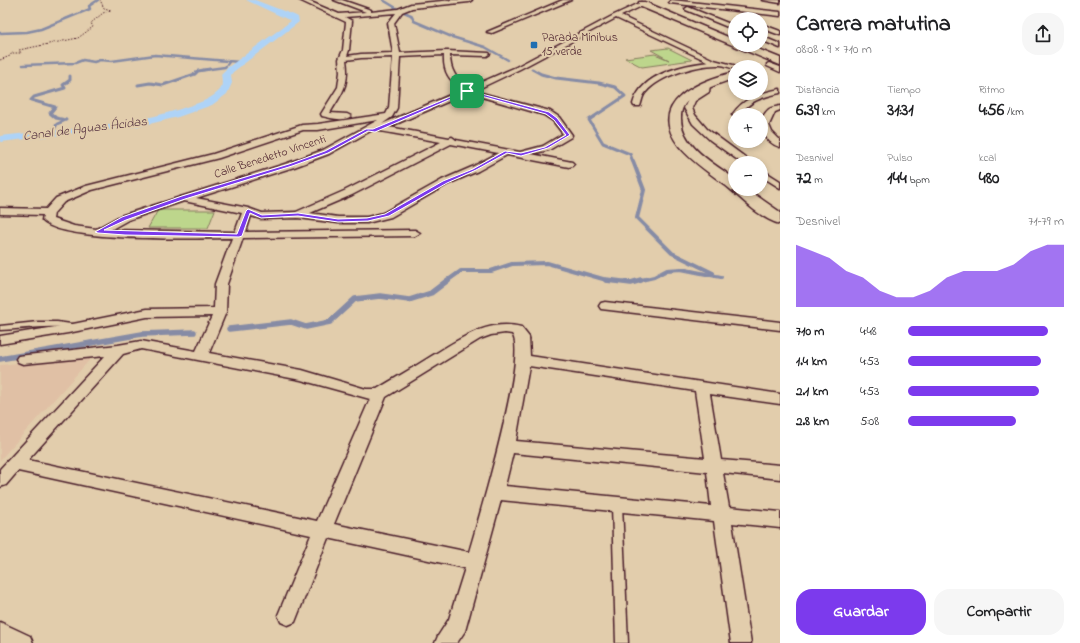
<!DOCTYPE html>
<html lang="es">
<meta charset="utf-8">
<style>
:root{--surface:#fff;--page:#f6f6f6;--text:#202124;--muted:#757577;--accent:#7c3aed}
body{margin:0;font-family:"Indie Flower",sans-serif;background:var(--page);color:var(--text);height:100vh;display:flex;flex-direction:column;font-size:15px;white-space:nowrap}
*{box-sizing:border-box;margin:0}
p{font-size:13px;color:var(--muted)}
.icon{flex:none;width:22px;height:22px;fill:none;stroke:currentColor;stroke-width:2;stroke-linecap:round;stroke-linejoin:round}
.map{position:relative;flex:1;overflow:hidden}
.drawer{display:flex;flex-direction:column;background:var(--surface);width:300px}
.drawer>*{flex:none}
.controls{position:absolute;left:728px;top:12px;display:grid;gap:8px}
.controls a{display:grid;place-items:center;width:40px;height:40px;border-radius:50%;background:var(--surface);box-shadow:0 2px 6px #0003;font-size:20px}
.pin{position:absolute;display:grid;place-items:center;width:34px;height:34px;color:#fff;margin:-17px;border-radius:8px;box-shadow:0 2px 6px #0006}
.round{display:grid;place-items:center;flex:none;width:42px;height:42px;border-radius:16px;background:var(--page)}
.overview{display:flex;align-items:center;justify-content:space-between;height:68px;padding:0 16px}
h1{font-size:22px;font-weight:700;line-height:30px}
.stats{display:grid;grid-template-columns:repeat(3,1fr);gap:6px;height:68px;padding:4px 16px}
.stats div{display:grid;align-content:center}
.stats b{font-size:17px;font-weight:700}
.stats small{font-size:11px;font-weight:400}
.stats p{font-size:11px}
.chart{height:112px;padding:8px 16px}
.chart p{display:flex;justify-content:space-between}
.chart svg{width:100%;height:72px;margin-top:4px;fill:var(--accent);opacity:.7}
.primary-button{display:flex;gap:8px;margin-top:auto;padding:8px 16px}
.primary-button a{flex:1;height:46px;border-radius:16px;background:var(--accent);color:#fff;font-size:16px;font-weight:700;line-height:46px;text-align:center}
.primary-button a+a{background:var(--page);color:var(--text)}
ul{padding:0 16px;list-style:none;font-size:13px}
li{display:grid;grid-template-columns:64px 48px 1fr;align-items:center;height:30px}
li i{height:10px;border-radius:5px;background:var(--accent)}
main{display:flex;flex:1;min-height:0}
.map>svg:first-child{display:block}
.built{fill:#e0c0a5}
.green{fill:#bdd68c;stroke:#847a5c}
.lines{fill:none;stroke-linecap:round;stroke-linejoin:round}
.stream-far3{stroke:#868ba5;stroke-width:2.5}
.stream-far2{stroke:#868ba5;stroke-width:3}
.stream-far1{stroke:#868ba5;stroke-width:4}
.stream{stroke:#868ba5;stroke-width:5.5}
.canal{fill:#aed3f7;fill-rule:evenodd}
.lane-casing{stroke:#4a1f2b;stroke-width:3}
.street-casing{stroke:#4a1f2b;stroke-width:3}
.secondary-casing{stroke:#4a1f2b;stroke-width:3}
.path{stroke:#4a1f2b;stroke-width:1;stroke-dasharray:1.5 1.5;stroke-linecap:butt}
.lane{fill:#e2cdac;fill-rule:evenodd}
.street{fill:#e2cdac;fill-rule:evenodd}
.secondary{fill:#e2cdac;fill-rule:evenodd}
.route{fill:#7c3aed;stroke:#fff;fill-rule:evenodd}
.poi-dot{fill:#1f6fb2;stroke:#e2cdac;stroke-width:1.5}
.labels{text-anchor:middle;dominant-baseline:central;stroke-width:4;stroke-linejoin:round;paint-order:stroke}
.far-poi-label{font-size:12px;fill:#4a1f2b;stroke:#e2cdac;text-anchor:start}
.far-street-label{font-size:12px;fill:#4a1f2b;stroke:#e2cdac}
.far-water-label{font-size:13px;font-style:italic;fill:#54313f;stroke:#e2cdac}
</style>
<main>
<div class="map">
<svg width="780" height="643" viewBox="0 0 780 643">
<rect width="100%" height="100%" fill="#e2cdac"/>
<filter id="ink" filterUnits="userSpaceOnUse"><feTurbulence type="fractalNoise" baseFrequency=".025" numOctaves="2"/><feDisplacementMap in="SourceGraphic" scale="8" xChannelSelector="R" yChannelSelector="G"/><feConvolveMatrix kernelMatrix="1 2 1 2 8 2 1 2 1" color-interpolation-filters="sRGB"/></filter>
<g filter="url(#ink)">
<!-- built -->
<polygon class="built" points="94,355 0,460 0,365"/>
<!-- green -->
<g class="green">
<polygon points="668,48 692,60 642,67 625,58 655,54 669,60 651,50"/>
<polygon points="158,210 215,210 208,228 148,228"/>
</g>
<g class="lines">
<!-- stream-far3 -->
<g class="stream-far3">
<polyline points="383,0 398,9"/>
<polyline points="404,12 411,15 414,21 452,37 485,47 508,60"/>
<polyline points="0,33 27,32 41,29 90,9 89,6 98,0"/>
<polyline points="23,65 75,63 83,60 94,62 100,60 112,61 155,55 240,62"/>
<polyline points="532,69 534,70"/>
<polyline points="203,70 225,67 229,62"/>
</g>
<!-- stream-far2 -->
<g class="stream-far2">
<polyline points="532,69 541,74 556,78 599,83 615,87 625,96 589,120 603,143 630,154 633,162"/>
<polyline points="138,85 150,83 163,85 195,74 198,71 210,69"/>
<polyline points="52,133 57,124 66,120 56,118 50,113 55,107 31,100 34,97 65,88 63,85 70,80 70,76"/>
</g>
<!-- stream-far1 -->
<g class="stream-far1">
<polyline points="633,161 644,190 637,218 672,253 713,273"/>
<polyline points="447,281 461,271 491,271 512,264 547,263 610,281"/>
<polyline points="637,281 654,277 667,270 681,269 721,277"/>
</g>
<!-- stream -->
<g class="stream">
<polyline points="606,280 631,283 641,280"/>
<polyline points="229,329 291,322 306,327 330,322 355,299 380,296 409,300 431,293 448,280"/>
<polyline points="0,359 142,334 194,332"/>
</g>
<!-- canal -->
<path class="canal" d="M246 0H255L294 15 298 17 299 22 233 72 231 75 232 83 227 94 212 105 178 117 141 126 0 142V136C62 129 130 127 189 106 199 103 211 99 219 91 223 87 222 80 221 74L227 68 291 21Z"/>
<defs>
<g id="lane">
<path d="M38 322H57L78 325 80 327 76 329C50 324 26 329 0 330V326Z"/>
<polygon points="617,501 620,502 622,505 628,643 616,643 612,505 614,502"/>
</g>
<g id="street">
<path d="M299 0H306L339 14 366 12 334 0H342L371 10V12L398 9 411 4 453 0H472L469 2 412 8 402 12 394 23 400 53 447 51 489 53 490 54 487 56 450 55C450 71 456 78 468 88L516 67 614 15 642 2 644 3V5L621 16 714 60 737 66 738 67H735V69C730 68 725 65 720 65 699 64 660 75 646 92 642 96 642 101 640 106H634L633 104C641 74 682 65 709 62L616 18 520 69 474 91 550 111 559 117 572 135 571 137 549 150 531 154 572 162 574 164 572 166 569 167 507 155 478 171 448 184 391 217 367 223H338L298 218 261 219 251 216 246 232 415 230 420 233 415 236 243 238 227 284 226 312 209 353 302 370 366 389H377C395 378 413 368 430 357 457 341 487 318 521 327L529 337 530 356 780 394V404L710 394 721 460 780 465V479L723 473 729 507 780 512V528L732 523 751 643H731L714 521 501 500 465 631 457 643H435L438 636 449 619 465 568 328 538 295 622 288 625 281 622 278 615 311 535 18 471 6 485 0 487V469L105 356 23 364 18 362 16 359 18 356 118 345 141 341 196 351 212 316 147 317 68 333 0 344V336L68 325 147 309 214 308 215 284 232 238C200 238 60 243 42 220L43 215 0 214V208L46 209 56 198 86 186 213 154 302 125 318 124 386 114 389 108 393 57 361 58 346 60C350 85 342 93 330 113L347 114 351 116C344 122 330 118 322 116L321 114 338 87 340 72 339 59 343 50 346 22ZM396 13 388 23 393 53 361 54 347 56 349 50 352 21 345 17ZM444 55C443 72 449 80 462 90L382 124 392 117 397 108 400 57ZM468 93 544 115 553 121 563 134 543 146 520 152 456 140 452 137 449 138 389 127ZM378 120 323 150 288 163 120 216 96 229 74 226 53 219 54 213 64 202 92 190 219 158 303 130H318ZM376 128 380 131 441 142 344 191 296 212 262 213 248 208 196 198 294 167 329 154ZM451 144 498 153 472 167 442 180 383 213 367 217H338L310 213 352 195ZM184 201 242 213 235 232 110 230 128 220ZM505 333 512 334C529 354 478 520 469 552L334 524 386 397 480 339 491 335ZM141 349 301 380 370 399 317 521 28 460 123 354ZM529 366 695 391 705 458 516 441ZM513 453 707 472 711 506 505 486Z"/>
<polygon points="563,0 571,0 492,33 487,32"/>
<polygon points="672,0 780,12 780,16 670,3 669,2"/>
<polygon points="762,0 780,0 780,3"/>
<polygon points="688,7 735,26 735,30 686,10 685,9"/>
<polygon points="761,24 780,31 780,35 761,28"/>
<polygon points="761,36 780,44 780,48 761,40"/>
<polygon points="769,63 780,67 780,72 767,66 767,64"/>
<polygon points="703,83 709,83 710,85 709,92 695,101 692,108 695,115 707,129 753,163 742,163 710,140 693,124 684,108 689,98 701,91"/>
<path d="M780 89V93C764 97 749 100 740 115H735V117L732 115C744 97 760 93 780 89Z"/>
<path d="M780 106V110L775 112 769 125 772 132 780 140V147C764 143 755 122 768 110 771 107 776 107 780 106Z"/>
<polygon points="761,169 780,181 780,188 761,176"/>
<polygon points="605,302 780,322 780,330 601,309 599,306 601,303"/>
<polygon points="0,622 30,636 33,643 0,643"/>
</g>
<g id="secondary">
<polygon points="639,2 645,2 735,40 735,45 748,45 780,58 780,65 639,6"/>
<path d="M735 72V78C719 84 701 89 688 101 683 105 681 111 681 117 680 146 715 164 735 179V189H747L780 212V224C761 219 744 201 730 189 713 175 693 163 679 146 645 102 701 80 735 72Z"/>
</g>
</defs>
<!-- lane casing -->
<use href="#lane" class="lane-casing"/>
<!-- street casing -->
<use href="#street" class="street-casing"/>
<!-- secondary casing -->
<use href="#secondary" class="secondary-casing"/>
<!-- path -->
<polyline class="path" points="0,60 10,56 12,53 21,53 19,50 78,38 93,27 91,23 103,13 111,10 104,8 100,0"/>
<!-- lane -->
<use href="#lane" class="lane"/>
<!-- street -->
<use href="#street" class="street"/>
<!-- secondary -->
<use href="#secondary" class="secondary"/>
</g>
</g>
<!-- route -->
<path class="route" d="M467 90 549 112 557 118 570 135 548 148 521 156 507 153 476 170 447 183 389 216 368 221 338 222 298 216 261 218 250 213 242 236 239 237 125 235 98 233 95 232 122 217 182 196 289 164 325 151 366 129H373ZM467 92 546 114 554 120 566 135 545 147 521 153 505 151 473 169 443 181 385 214 367 218 338 219 298 213 262 215 248 209 246 211 237 234 104 230 126 220 185 199 292 166 328 153 368 131 375 132Z"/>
<!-- markers -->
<rect class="poi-dot" x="530" y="41" width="8" height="8" rx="2"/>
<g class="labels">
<!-- far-poi labels -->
<g class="far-poi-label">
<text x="542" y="38">Parada Minibus<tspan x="542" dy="14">15 verde</tspan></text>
</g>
<!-- far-street labels -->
<g class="far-street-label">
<text transform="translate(270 157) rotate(-18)">Calle Benedetto Vincenti</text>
</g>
<!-- far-water labels -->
<g class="far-water-label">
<text transform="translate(85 129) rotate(-7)">Canal de Aguas Ácidas</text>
</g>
</g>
</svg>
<div class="controls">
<a><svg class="icon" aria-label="locate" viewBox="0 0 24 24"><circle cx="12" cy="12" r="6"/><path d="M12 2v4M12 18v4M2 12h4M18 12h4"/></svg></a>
<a><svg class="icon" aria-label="layers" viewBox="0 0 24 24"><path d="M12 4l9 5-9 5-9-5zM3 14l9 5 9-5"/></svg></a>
<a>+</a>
<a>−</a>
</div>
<div class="pin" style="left:467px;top:91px;background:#1e9e55"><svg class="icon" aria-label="arrive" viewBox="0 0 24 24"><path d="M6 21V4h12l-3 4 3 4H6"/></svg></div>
</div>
<section class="drawer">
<div class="overview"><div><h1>Carrera matutina</h1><p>08:08 · 9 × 710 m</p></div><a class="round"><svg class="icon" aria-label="share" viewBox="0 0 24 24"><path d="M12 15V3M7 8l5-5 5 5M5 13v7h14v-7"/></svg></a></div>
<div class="stats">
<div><p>Distancia</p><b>6.39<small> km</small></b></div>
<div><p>Tiempo</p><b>31:31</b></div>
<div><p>Ritmo</p><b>4:56<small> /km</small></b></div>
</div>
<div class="stats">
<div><p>Desnivel</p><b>72<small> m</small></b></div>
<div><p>Pulso</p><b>144<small> bpm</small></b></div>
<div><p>kcal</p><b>480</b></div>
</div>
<div class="chart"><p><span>Desnivel</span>71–79 m</p>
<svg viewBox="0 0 160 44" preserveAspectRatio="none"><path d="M0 44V6L10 10L20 14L30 22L40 26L50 34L60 38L70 38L80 34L90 26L100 22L110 22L120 22L130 18L140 10L150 6L160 6V44z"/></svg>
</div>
<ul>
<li><b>710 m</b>4:48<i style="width:90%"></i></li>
<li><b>1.4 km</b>4:53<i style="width:85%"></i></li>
<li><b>2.1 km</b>4:53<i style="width:84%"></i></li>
<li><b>2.8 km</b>5:08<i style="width:69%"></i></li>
</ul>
<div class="primary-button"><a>Guardar</a><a>Compartir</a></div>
</section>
</main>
